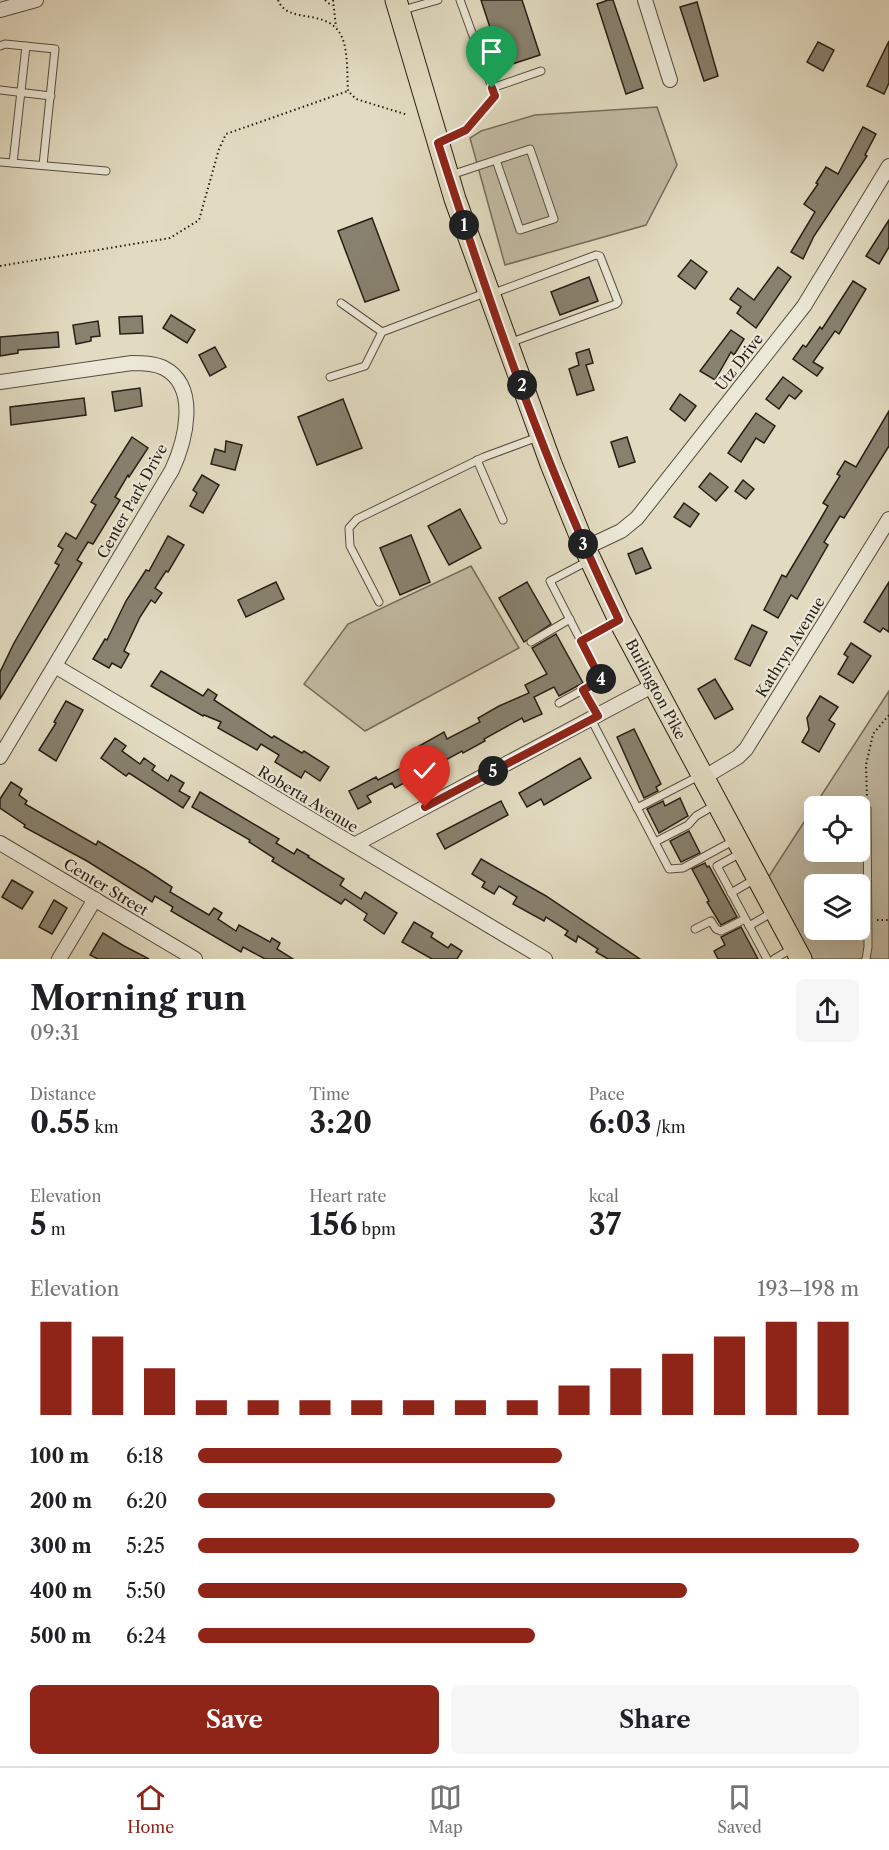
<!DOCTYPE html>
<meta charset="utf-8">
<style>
:root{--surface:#fff;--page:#f6f6f6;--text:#202124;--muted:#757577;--line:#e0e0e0;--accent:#8f2418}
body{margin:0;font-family:"Libre Caslon Text",serif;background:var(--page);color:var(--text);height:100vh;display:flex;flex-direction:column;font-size:22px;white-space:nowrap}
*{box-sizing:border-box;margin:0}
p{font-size:20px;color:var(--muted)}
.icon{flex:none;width:33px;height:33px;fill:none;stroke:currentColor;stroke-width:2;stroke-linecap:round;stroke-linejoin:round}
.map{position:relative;height:959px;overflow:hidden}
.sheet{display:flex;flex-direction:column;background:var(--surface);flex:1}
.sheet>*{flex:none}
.buttons{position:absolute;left:804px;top:796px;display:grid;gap:12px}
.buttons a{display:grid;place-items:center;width:66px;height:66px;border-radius:9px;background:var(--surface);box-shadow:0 6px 24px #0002;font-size:30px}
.pin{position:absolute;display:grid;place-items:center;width:51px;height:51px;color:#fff;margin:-62px -26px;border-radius:50% 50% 50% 0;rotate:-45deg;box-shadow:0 0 6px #0007}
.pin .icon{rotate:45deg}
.km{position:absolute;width:30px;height:30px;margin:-15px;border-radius:50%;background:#222;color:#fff;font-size:16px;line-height:30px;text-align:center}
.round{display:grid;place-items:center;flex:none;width:63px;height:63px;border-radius:9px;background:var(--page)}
.overview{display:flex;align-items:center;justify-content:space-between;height:102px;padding:0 30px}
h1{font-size:33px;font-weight:700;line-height:45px}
.figures{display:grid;grid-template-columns:repeat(3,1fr);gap:9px;height:102px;padding:6px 30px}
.figures div{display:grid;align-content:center}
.figures b{font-size:30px;font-weight:700}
.figures small{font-size:16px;font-weight:400}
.figures p{font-size:16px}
.chart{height:168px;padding:12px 30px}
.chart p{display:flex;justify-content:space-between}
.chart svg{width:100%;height:108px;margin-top:6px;stroke:var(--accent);stroke-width:6}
.button{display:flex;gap:12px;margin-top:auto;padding:12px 30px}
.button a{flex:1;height:69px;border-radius:9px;background:var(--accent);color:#fff;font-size:24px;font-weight:700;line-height:69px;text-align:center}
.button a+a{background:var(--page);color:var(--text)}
ul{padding:0 30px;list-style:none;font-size:20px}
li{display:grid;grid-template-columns:96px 72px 1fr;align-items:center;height:45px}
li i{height:15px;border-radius:8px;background:var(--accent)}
.dock{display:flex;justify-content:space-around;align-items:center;height:84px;border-top:2px solid var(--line);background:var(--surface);font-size:16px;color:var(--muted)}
.dock a{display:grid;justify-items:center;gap:3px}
.dock .selected{color:var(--accent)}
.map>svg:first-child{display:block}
.green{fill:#c2bba4;stroke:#746d5c;stroke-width:1.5;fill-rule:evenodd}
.building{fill:#88816e;stroke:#271f15;stroke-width:1.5}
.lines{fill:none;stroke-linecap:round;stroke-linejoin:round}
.service-casing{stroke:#564e40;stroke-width:9}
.minor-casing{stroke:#564e40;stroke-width:16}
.primary-casing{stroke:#271f15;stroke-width:23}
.path{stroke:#271f15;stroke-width:2;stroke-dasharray:1.5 3;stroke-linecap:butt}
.service{stroke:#ece8d7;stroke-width:7}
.minor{stroke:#ece8d7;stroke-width:14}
.primary{stroke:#e2dbc1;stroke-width:21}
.route-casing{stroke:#fff;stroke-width:12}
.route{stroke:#8f2418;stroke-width:8}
.labels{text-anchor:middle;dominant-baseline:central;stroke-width:4.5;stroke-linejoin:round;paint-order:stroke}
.street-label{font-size:15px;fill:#271f15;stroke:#ece8d7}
</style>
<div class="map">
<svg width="889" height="959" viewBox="0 0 889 959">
<rect width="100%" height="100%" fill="#e2dbc1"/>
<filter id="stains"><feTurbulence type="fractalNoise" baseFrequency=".00333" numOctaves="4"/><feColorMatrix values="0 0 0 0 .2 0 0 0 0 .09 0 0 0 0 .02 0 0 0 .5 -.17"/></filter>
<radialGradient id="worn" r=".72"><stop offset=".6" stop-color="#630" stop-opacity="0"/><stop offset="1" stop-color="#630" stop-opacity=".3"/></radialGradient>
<!-- green -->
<g class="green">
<polygon points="657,107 677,165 646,225 505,265 470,138 481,131 535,115"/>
<polygon points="471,566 519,648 365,731 304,684 348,624"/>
<path d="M889 691V959H801L762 887ZM814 807H860V852H814ZM814 885H860V930H814Z"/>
</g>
<!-- building -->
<g class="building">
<polygon points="481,0 522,0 540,55 503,67"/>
<polygon points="608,0 613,0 643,88 626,94 597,4"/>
<polygon points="697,2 718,76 704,81 680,7"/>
<polygon points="889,41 889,83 884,94 867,86"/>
<polygon points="818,42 834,50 823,71 807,62"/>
<polygon points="863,127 876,134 865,155 867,156 814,236 803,259 791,252 815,212 804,204 818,184 816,183 826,167 838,174"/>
<polygon points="372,218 399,290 365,302 338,231"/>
<polygon points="889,220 889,247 879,264 866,256"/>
<polygon points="691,260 707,272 695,289 678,276"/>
<polygon points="778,267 791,277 756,328 737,313 741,307 730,299 738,288 754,300"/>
<polygon points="589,277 598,301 560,315 551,292"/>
<polygon points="853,281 866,289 839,334 835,331 813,362 823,368 817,376 793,359 803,345 806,347 820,327 822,329"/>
<polygon points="171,315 195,330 187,343 163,328"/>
<polygon points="142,316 143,333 120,334 119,317"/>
<polygon points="98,321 100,336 91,337 91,341 76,344 73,325"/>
<polygon points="731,330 744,339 734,355 731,352 715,380 700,371"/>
<polygon points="58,332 59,347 18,350 18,353 0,356 0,337"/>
<polygon points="215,347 226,367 210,376 199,355"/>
<polygon points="589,349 593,363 586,365 594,390 577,395 569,369 579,365 576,353"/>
<polygon points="783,377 802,391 795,399 789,395 779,409 766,399"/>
<polygon points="140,388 142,406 115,411 112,392"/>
<polygon points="680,394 696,406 685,421 670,409"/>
<polygon points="84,398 86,415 11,425 10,407"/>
<polygon points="343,399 362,448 317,465 298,417"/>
<polygon points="889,411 889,446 844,518 840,516 824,542 828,545 797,599 791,595 778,618 764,610 782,575 786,577 820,520 828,506 823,503 840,476 837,474 845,461 856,467"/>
<polygon points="756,413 775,426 764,443 756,438 741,462 728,453"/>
<polygon points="132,437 148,448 129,477 128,475 115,497 120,500 93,544 88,542 77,560 82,563 0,699 0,672 14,643 59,565 55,563 63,549 58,546 66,533 76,539 96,505 91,502"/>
<polygon points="627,437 635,462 619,467 611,442"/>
<polygon points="226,441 242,445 235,470 211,464 215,449 225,452"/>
<polygon points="710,473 728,487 716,501 699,487"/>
<polygon points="202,475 219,485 203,513 190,506 197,493 193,490"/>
<polygon points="743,480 754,489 746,499 735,491"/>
<polygon points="684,503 699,514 690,527 674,517"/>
<polygon points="460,509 481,548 449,565 428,526"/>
<polygon points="411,535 430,582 400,595 380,548"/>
<polygon points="168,536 184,545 168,572 166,571 155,588 162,593 155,603 151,600 140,617 124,651 129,654 121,668 112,663 109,668 93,659 105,639 107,640 126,601 146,570 149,571"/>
<polygon points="642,548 651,568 636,574 628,554"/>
<polygon points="276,582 284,599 246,617 238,600"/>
<polygon points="527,582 551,624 524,642 499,598"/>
<polygon points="889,582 889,632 883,628 880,632 864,622"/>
<polygon points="752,625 767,632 750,666 735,659"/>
<polygon points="556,634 583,683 559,696 554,687 534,697 542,714 524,722 522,718 484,739 485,741 463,753 462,751 395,788 392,783 367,796 371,802 358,809 349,791 376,777 378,780 424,756 419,746 444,732 447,739 480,722 478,718 499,706 529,693 525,685 547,674 532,648"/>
<polygon points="851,643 871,656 853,683 838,674 848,657 844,654"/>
<polygon points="161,671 203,696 208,689 217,695 214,700 272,738 274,736 302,753 304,751 329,767 320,781 305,771 301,778 275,762 279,755 261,744 257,750 218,728 221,722 204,715 203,716 151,686"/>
<polygon points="715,679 733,709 715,719 698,689"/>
<polygon points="820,696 838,707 829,720 835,724 819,752 802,742 809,730 807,718"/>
<polygon points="66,701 83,710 56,761 39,750 56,723 54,722"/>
<polygon points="634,729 661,784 656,787 658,791 644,798 617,737"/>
<polygon points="115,738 126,746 122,751 140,764 144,758 155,766 152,770 168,781 171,775 184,783 179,791 190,797 183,808 129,773 126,776 101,758"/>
<polygon points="580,758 591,778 544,805 541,799 527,807 519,793"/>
<polygon points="11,782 22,789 19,795 27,801 25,804 96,845 98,841 146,870 172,887 170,892 209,915 214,908 222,913 218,919 236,931 239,925 270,942 272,938 280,943 277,949 293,959 265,959 243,947 241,952 171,911 173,907 155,896 152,902 87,861 24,827 25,825 0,808 0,799"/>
<polygon points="200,792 279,839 276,843 294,854 297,849 309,856 308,857 344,879 340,885 361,899 365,892 397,913 384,934 364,920 367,914 345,899 341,904 272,861 274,858 249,842 250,840 192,807"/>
<polygon points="680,798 688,816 659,833 647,809 663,801 665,806"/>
<polygon points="501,801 508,815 445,849 437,834"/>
<polygon points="689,831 700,853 681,862 670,841"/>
<polygon points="481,859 546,896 640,959 608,959 596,952 598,949 578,936 576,942 565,935 568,931 546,917 544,921 513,904 517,897 499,886 494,894 482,887 485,882 472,874"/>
<polygon points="705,863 707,867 709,866 737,917 721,925 707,902 709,901 692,869"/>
<polygon points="12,880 33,892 22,909 2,897"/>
<polygon points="54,900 67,908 52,934 39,927"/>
<polygon points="414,922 433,933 431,937 448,948 451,944 462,951 457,959 432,959 402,942"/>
<polygon points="741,927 758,959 718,959 714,951 725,945 721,937"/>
<polygon points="103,933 124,946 149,959 98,959 90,955"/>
</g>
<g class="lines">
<defs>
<g id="service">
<polyline points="403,10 438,0"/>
<polyline points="0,46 5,44 55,49 43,165"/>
<polyline points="492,88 541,71"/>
<polyline points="0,90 51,96"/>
<polyline points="441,142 466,130 495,96 460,0"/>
<polyline points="0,162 106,171"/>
<polyline points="13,163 26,46"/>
<polyline points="451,175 496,160 520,230 554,219 530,149 496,160"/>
<polyline points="491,294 596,255 600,256 618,302 616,304 509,343"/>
<polyline points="341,303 382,332"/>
<polyline points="330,377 365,366 382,332 485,293"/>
<polyline points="477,460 503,520"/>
<polyline points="379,602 350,546 349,528 357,519 484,457 538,437"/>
<polyline points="581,641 617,621"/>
<polyline points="531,642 570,619"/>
<polyline points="583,690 598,716"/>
<polyline points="559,703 601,680 550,581 588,561"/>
<polyline points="591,719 669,869 683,868 733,841"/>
<polyline points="637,808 699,776"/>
<polyline points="655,842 688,825 696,816 715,805"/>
<polyline points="741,853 717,866 767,959"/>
<polyline points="731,893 755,879"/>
<polyline points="749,926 773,912"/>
<polyline points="695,929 711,921 716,929 721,931 745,919"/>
<polyline points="774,959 793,948"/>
<polyline points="866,959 868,947 867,809"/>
</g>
<g id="minor">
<polyline points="645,0 670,80"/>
<polyline points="0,10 36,0"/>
<path d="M0 382 132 363C142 363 154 363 164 368 200 387 185 442 172 470L0 757"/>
<polyline points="585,548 621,531 637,518 804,306 889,166"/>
<polyline points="55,666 545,959"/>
<polyline points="703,778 738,757 746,749 889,519"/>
<polyline points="0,843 195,959"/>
<polyline points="354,845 654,685"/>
<polyline points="59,959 95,899"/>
</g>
<polyline id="primary" points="396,0 455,199 551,464 585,548 619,620 801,959"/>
</defs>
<!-- service casing -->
<use href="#service" class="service-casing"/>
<!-- minor casing -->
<use href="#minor" class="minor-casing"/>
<!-- primary casing -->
<use href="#primary" class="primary-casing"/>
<!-- path -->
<g class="path">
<path d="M278 0C288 27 333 4 344 43 348 58 347 76 348 91L356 99 408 115"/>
<polyline points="325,0 332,6"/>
<polyline points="333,0 336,27"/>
<polyline points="0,266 170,238 199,220 219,149 226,134 348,91"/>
<polyline points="867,800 866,765 873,734 889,715"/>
<polyline points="877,920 889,920"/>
</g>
<!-- service -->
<use href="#service" class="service"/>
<!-- minor -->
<use href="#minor" class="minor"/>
<!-- primary -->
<use href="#primary" class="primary"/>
</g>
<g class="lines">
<defs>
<path id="route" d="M425 807 598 716 583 690 601 680 581 641 619 620C545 467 490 305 438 143L466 130 495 96 492 88"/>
</defs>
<!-- route casing -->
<use href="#route" class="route-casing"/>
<!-- route -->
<use href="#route" class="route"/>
</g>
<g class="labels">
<!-- street labels -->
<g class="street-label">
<text transform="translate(739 362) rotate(-52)">Utz Drive</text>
<text transform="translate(132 501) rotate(-61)">Center Park Drive</text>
<text transform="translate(790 647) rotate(-58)">Kathryn Avenue</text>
<text transform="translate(656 689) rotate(62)">Burlington Pike</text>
<text transform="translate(308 799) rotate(31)">Roberta Avenue</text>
<text transform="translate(106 887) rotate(31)">Center Street</text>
</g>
</g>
<rect width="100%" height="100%" filter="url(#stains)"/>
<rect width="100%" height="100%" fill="url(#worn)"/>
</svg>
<div class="buttons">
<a><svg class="icon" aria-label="locate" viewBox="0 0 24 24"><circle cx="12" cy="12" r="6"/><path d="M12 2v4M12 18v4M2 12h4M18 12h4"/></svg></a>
<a><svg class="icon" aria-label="layers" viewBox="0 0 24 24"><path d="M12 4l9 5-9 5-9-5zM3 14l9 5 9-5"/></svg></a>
</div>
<div class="pin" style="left:492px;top:88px;background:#1e9e55"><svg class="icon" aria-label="arrive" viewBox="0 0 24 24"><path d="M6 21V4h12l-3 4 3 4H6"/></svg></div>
<div class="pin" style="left:425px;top:807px;background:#d93025"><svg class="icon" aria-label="check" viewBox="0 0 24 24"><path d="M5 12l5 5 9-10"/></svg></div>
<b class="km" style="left:464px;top:225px">1</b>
<b class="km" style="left:522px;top:385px">2</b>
<b class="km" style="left:583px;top:544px">3</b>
<b class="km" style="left:601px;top:679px">4</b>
<b class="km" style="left:493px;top:771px">5</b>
</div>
<section class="sheet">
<div class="overview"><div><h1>Morning run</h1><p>09:31</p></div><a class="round"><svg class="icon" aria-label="share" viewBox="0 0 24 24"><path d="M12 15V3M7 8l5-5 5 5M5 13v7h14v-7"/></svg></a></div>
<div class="figures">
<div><p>Distance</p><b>0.55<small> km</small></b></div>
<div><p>Time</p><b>3:20</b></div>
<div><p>Pace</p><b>6:03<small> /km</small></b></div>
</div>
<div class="figures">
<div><p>Elevation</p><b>5<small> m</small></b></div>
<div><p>Heart rate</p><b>156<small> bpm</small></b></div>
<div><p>kcal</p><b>37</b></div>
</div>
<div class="chart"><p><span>Elevation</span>193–198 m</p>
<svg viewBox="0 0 160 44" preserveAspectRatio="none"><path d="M5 44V6M15 44V12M25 44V25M35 44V38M45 44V38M55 44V38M65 44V38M75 44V38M85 44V38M95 44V38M105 44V32M115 44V25M125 44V19M135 44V12M145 44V6M155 44V6"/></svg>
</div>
<ul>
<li><b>100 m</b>6:18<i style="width:55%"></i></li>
<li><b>200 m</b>6:20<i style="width:54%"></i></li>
<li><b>300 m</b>5:25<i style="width:100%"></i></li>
<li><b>400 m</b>5:50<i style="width:74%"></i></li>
<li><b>500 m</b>6:24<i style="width:51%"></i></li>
</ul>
<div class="button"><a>Save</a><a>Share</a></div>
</section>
<nav class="dock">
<a class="selected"><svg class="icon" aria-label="home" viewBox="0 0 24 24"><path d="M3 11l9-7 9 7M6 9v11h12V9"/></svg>Home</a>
<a><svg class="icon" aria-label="map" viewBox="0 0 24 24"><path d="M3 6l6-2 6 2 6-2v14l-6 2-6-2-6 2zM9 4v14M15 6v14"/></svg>Map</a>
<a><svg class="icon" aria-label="saved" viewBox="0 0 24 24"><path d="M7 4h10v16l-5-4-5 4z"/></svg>Saved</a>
</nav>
